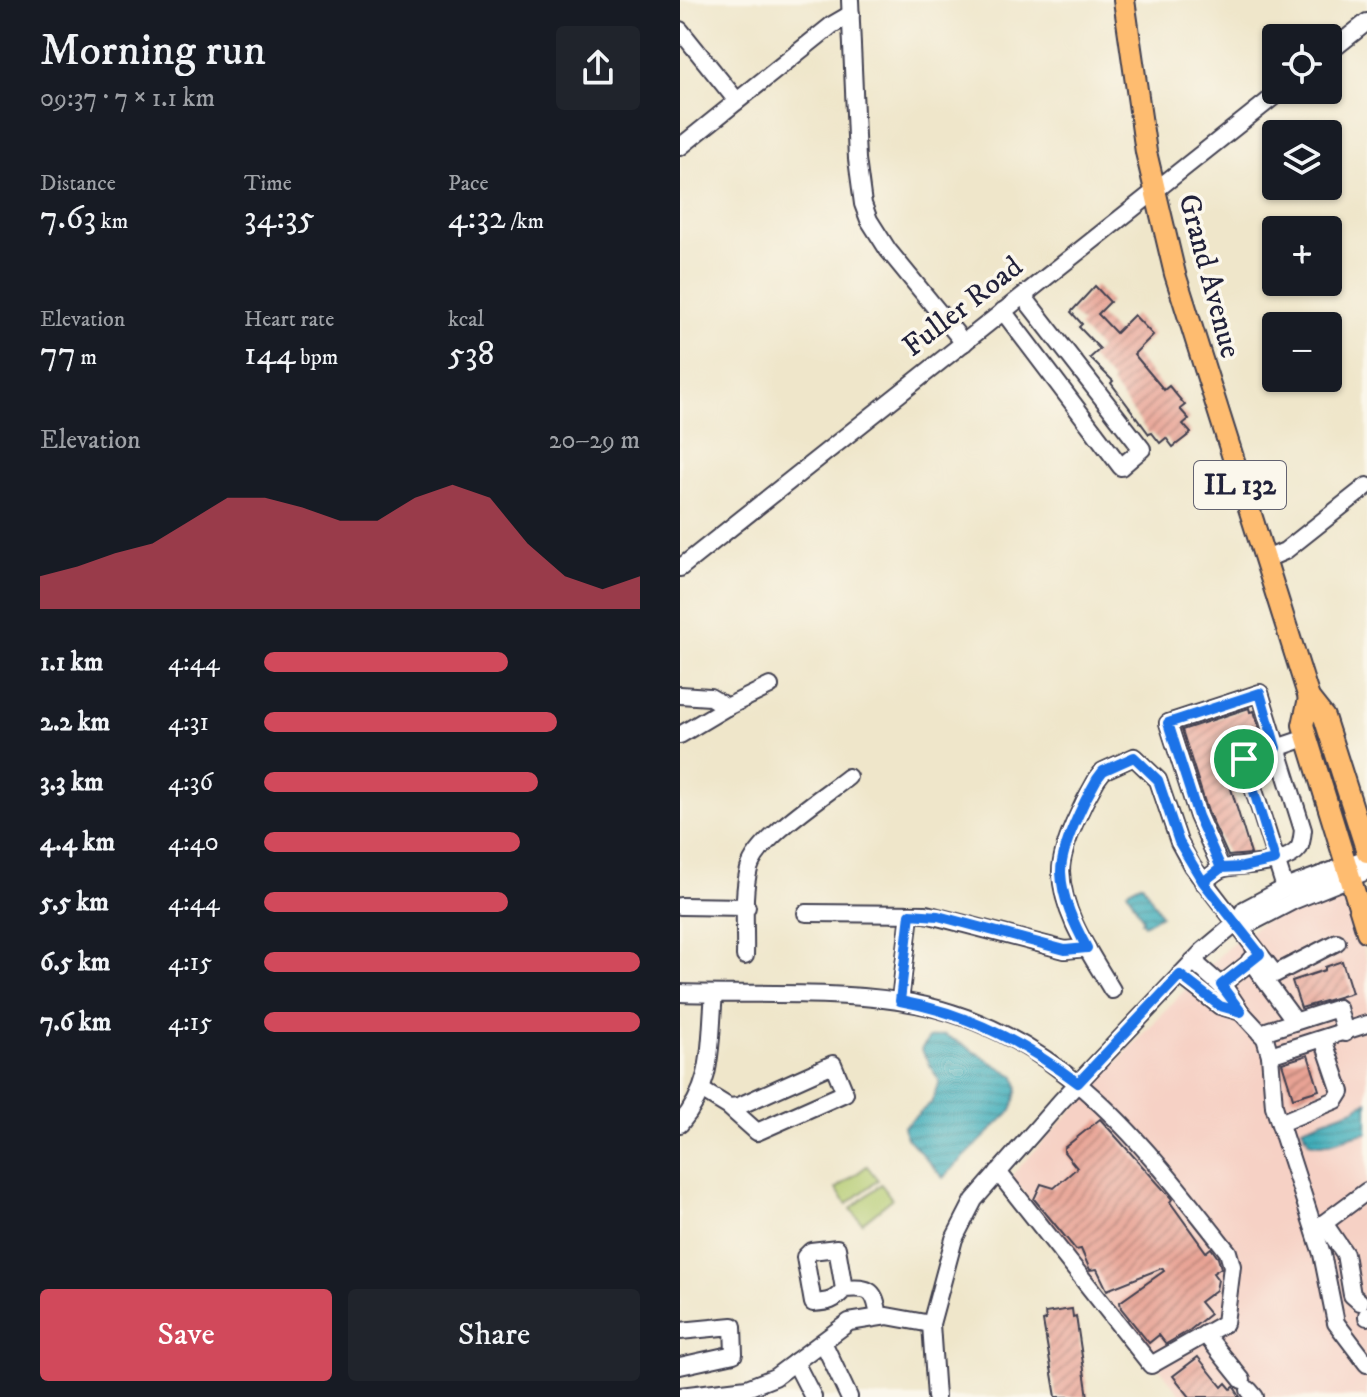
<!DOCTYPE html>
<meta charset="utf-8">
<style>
:root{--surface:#171b24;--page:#20242c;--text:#f1f3f6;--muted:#9ea1a6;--accent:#d1495b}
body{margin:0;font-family:"IM FELL DW Pica",serif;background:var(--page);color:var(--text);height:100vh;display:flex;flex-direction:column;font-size:30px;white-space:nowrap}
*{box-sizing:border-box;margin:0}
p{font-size:26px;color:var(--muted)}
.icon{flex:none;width:44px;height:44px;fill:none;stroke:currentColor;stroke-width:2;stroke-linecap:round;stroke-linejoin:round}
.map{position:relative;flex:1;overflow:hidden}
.sheet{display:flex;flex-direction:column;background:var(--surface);width:680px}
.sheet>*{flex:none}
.buttons{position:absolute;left:582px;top:24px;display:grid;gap:16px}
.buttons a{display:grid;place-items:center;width:80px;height:80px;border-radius:8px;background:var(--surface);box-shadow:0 2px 6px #0004;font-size:40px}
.pin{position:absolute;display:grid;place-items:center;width:68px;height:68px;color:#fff;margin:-34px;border:4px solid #fff;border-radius:50%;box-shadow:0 2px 8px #0007}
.round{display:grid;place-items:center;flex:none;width:84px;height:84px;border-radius:8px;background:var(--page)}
.head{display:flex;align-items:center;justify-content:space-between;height:136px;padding:0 40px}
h1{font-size:44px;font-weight:600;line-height:60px}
.metrics{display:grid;grid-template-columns:repeat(3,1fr);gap:12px;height:136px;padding:8px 40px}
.metrics div{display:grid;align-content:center}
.metrics b{font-size:34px;font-weight:600}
.metrics small{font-size:22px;font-weight:400}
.metrics p{font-size:22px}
.chart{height:224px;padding:16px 40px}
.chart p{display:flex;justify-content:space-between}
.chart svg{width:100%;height:144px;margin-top:8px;fill:var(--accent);opacity:.7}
.action{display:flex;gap:16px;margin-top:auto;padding:16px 40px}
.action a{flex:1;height:92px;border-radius:8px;background:var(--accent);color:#fff;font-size:32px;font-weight:600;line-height:92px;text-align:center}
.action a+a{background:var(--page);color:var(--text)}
ul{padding:0 40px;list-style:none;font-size:26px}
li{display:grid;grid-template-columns:128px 96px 1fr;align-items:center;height:60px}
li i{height:20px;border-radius:10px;background:var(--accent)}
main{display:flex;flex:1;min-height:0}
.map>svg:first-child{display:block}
.built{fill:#f6d1c5}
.green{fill:#b3ca6f;stroke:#6a7655;stroke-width:2}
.water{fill:url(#water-rules);stroke:#2e667a;stroke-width:2}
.building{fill:url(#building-hatch)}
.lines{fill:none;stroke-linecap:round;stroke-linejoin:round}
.minor-casing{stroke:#413f50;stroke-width:20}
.major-casing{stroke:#413f50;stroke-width:24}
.minor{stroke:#fff;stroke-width:16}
.major{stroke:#febc70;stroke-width:20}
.route-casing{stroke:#fff;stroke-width:16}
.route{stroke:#1a73e8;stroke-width:10}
.labels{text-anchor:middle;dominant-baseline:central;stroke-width:7;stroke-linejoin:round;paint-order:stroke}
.shield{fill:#fbf7ec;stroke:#636270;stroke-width:2}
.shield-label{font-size:28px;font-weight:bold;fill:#22223b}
.street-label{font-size:30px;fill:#22223b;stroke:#fbf7ec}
</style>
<main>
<section class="sheet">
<div class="head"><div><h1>Morning run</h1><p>09:37 · 7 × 1.1 km</p></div><a class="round"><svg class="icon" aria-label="share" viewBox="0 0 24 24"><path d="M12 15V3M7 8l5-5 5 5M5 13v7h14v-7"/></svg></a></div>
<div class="metrics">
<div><p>Distance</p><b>7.63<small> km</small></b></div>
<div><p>Time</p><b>34:35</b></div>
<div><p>Pace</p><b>4:32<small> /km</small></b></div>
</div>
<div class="metrics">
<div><p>Elevation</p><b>77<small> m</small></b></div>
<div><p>Heart rate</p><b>144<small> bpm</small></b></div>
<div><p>kcal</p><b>538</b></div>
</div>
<div class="chart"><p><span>Elevation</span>20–29 m</p>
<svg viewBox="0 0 160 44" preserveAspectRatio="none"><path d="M0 44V34L10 31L20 27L30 24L40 17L50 10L60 10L70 13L80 17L90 17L100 10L110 6L120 10L130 24L140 34L150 38L160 34V44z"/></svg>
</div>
<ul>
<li><b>1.1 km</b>4:44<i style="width:65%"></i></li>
<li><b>2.2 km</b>4:31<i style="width:78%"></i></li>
<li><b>3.3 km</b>4:36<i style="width:73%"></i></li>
<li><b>4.4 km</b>4:40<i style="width:68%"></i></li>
<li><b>5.5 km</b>4:44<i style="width:65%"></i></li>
<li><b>6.5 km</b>4:15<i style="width:100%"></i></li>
<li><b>7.6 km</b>4:15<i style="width:100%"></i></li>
</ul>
<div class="action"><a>Save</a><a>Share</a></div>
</section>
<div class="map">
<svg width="687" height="1397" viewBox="0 0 687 1397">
<defs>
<pattern id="water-rules" width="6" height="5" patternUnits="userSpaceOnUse" patternTransform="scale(2)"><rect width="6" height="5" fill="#3babb8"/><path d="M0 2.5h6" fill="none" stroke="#318b97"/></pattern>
<pattern id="building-hatch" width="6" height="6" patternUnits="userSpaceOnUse" patternTransform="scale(2)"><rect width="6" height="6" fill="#e8a394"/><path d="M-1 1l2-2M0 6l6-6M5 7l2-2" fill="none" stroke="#bc847a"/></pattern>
</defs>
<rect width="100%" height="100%" fill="#fbf7ec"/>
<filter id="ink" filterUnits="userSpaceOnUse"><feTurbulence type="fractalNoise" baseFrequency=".0125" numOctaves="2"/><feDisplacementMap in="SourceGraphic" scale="16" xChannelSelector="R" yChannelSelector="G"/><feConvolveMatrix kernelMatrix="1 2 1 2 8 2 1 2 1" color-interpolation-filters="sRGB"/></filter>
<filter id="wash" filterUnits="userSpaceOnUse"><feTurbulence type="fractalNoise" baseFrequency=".006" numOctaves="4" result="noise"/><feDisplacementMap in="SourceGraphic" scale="32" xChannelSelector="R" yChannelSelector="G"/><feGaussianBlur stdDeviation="1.8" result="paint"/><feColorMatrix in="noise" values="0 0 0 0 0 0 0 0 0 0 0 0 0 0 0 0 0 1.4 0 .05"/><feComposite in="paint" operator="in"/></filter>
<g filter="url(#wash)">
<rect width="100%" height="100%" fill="#efe6ca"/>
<!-- built -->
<polygon class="built" points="653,894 661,895 667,902 687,962 687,1397 502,1397 331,1176 499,996 549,946 587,919"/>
<!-- green -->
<g class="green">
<polygon points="187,1166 198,1180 167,1204 156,1189"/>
<polygon points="201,1184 212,1199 182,1223 171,1209"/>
</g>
<!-- water -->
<g class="water">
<polygon points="462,883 481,915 464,925 461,921 463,919 447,891"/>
<path d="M264 1035C289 1046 310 1063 335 1076L338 1087 333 1109 263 1178 226 1136 223 1127 252 1102 259 1081 241 1049 249 1038Z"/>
<path d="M687 1101V1133C668 1135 648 1149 629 1142L622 1128 674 1109Z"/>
</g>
<g id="blocks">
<!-- building -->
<g class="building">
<polygon points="415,286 430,302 418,314 436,333 454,315 473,335 454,354 484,390 489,386 505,405 500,409 509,419 503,424 511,433 493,447 486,438 480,443 472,433 469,434 431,383 433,381 410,358 420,349 399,327 402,324 391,312"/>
<polygon points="569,708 570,712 574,711 581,733 538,746 571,854 548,856 528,812 502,730"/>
<polygon points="662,961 672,993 621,1008 612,981 645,970 645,967"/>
<polygon points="628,1055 639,1090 613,1098 602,1063"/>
<polygon points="420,1119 492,1199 490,1202 526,1252 531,1248 538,1258 541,1268 533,1273 538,1280 536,1290 520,1302 530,1314 510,1330 486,1344 479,1335 469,1343 441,1308 440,1302 484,1271 482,1268 427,1290 417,1269 410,1270 401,1249 396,1250 354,1199 361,1184 374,1188 397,1168 384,1152 384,1148"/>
<polygon points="392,1309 393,1317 396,1316 408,1397 376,1397 363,1321 366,1320 365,1313"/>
<polygon points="518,1357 542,1387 546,1383 551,1389 554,1387 560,1397 510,1397 493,1376"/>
</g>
</g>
</g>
<g filter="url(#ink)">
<use href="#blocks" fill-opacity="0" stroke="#413f50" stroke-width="2"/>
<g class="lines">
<defs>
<g id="minor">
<polyline points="170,0 177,159 183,204 189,220 208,250 284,343"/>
<polyline points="0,30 57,101"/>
<polyline points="648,53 687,22"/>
<polyline points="0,147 152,25 171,14"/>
<polyline points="323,311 441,467 462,449 343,296"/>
<polyline points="584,560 605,551 687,486"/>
<polyline points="0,568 602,90"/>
<polyline points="0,695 30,697 47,707 90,686"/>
<polyline points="0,735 47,707"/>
<path d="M523 882C530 877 537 869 545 868 564 864 606 866 619 848 622 843 622 836 623 830L580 693 488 723 518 816 541 868"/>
<polyline points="605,888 564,759 626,738"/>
<polyline points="0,906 67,907"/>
<polyline points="126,913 246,914 385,950 407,948"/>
<polyline points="554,925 569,924 615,900 687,871"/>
<path d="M65 956C66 928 62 895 69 869 77 839 143 797 168 777"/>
<polyline points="570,960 615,1021"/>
<polyline points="513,961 547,991 561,1012 585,1038 590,1055 594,1106 642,1254 656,1323 687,1364"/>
<polyline points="500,975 540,1006 561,1012"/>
<polyline points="541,985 579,955"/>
<path d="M432 990C411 954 382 915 381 871 381 846 404 801 417 779L423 771 454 757 478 780 499 842 512 866 595 974 657 942"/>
<path d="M0 993C72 995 147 991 219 1001 372 1023 460 1139 548 1252L552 1266 545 1323 471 1365 318 1172"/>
<polyline points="220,1001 230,914"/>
<polyline points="580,1033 658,1008 665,1033"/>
<polyline points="590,1055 687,1024"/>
<polyline points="23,1091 49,1107 77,1132 165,1093 153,1064 59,1106 49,1107"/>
<polyline points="600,1123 656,1100 661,1092 643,1039"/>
<path d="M0 1124C35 1083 29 1045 34 994"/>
<polyline points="644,1223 665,1254 672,1295 680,1302"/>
<polyline points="636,1229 687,1191"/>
<path d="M164 1289 157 1248 131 1251 125 1257 133 1303C148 1302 155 1301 164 1289 191 1287 195 1290 199 1317"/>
<polyline points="687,1315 687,1317"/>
<polyline points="0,1331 53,1326 54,1354 0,1366"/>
<polyline points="525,1334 562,1380"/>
<polyline points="143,1342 169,1397"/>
<polyline points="115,1362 133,1397"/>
<polyline points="569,1390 575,1397"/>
<polyline points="0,1396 67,1388 95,1377 169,1322 207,1316 251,1324"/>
<polyline points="256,1397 251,1324 274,1239 294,1200 381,1101 523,951 554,925 565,909 605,888 687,858"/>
</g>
<g id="major">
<polyline points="444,0 466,152 495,274 629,698 644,717 687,852"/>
<polyline points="629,698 623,725 687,932"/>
</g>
</defs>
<!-- minor casing -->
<use href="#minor" class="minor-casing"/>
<!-- major casing -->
<use href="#major" class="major-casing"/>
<!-- minor -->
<use href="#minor" class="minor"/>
<!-- major -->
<use href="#major" class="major"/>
</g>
</g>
<g class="lines" filter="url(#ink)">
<defs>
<path id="route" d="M564 759 595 860 563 867 541 868 523 882 499 842 478 780 454 757 423 771 417 779C404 801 381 847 381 872 382 899 394 924 407 948L385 950 258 916 230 914 220 1001C287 1013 344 1042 398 1083L500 975 540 1006 561 1012 541 985 580 954 523 882 541 868 518 816 488 723 580 693 596 748 564 759"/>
</defs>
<!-- route casing -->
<use href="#route" class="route-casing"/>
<!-- route -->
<use href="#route" class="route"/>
</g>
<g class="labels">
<!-- shield labels -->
<rect class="shield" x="514" y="461" width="92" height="48" rx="6"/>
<g class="shield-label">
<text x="560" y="485">IL 132</text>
</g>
<!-- street labels -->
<g class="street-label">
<text transform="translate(529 276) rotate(75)">Grand Avenue</text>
<text transform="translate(283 307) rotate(-38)">Fuller Road</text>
</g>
</g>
</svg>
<div class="buttons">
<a><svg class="icon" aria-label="locate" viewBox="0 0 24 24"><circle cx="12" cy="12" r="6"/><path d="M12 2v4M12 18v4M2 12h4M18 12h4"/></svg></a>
<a><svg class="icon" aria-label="layers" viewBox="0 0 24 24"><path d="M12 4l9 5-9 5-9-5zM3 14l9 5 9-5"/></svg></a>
<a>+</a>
<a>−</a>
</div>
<div class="pin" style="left:564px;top:759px;background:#1e9e55"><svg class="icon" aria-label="arrive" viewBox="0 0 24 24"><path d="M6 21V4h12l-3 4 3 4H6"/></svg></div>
</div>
</main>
